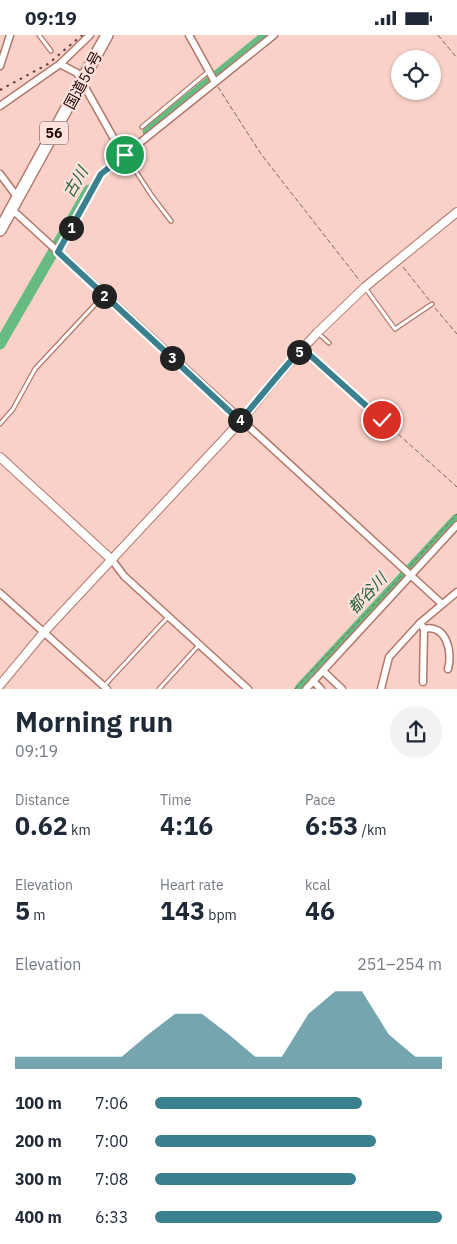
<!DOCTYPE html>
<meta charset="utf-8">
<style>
:root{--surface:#fff;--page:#f2f2f3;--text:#1f2937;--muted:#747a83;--accent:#3b808e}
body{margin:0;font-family:"IBM Plex Sans","Noto Sans JP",sans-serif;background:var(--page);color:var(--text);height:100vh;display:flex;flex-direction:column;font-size:19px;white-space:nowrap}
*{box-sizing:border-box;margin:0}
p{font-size:16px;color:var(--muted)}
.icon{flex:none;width:28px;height:28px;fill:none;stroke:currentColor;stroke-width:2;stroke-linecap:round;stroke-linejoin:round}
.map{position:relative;height:654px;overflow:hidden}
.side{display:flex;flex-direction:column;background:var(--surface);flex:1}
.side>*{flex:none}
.buttons{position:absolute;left:391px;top:15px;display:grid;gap:10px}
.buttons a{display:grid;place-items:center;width:50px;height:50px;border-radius:50%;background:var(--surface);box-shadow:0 1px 4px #0004;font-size:25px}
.pin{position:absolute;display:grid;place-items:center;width:42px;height:42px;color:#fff;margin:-21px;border:2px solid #fff;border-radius:50%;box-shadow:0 1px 5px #0007}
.km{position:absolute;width:25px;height:25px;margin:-12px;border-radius:50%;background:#222;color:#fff;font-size:14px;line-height:25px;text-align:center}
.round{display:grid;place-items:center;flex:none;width:52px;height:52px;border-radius:26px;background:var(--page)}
.overview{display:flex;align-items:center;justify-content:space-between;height:85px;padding:0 15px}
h1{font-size:28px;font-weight:700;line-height:38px}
.figures{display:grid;grid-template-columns:repeat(3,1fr);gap:8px;height:85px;padding:5px 15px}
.figures div{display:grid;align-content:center}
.figures b{font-size:25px;font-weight:700}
.figures small{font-size:14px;font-weight:400}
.figures p{font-size:14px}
.chart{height:140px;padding:10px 15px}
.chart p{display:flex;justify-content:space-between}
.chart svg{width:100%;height:90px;margin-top:5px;fill:var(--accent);opacity:.7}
ul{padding:0 15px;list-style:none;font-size:16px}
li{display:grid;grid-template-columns:80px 60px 1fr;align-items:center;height:38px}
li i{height:12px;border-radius:6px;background:var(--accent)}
.status{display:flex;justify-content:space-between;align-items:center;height:35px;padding:0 25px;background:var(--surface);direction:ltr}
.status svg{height:14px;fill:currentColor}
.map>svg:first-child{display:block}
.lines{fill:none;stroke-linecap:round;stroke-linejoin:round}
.river{stroke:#66bb82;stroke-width:11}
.service-casing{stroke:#b27769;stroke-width:5.5}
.minor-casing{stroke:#b27769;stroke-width:9}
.tertiary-casing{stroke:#b27769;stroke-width:10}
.trunk-casing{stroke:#b27769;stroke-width:14}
.path{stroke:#81645e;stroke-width:1;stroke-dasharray:5 2.5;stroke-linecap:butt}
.service{stroke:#fff;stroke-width:3}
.minor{stroke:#fff;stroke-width:6}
.tertiary{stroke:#fff;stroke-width:8}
.trunk{stroke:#fff;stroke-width:11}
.rail{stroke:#5a403b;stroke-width:2;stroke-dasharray:2.5 5;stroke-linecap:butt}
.route-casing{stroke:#fff;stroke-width:10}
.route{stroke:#3b808e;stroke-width:6}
.labels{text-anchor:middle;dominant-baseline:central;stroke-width:4.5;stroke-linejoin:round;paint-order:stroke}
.shield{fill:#fde2db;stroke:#604944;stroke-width:1}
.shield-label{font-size:14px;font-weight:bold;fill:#1c0704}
.street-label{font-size:15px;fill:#1c0704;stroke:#fde2db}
.water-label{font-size:16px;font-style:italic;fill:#27633d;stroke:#fde2db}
</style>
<div class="status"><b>09:19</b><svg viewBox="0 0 49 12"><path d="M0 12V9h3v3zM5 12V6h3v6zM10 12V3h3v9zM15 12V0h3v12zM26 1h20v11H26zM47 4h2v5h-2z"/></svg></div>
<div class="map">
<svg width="457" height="654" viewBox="0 0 457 654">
<rect width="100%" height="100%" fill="#f9d1c8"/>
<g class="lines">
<!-- river -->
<g class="river">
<polyline points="148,97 267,0"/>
<polyline points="0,309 89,155"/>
<polyline points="300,654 457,484"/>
</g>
<defs>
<g id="service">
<polyline points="39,0 51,16"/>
<polyline points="142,92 209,36"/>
<polyline points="126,121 152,161 171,186"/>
<polyline points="366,254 395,294 432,269"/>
<polyline points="318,298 329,308"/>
<polyline points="0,389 13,374 35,334 104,260"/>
<polyline points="104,651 168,582"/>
<polyline points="159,654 199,610"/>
</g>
<g id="minor">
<polyline points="189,0 215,47"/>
<polyline points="60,29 77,38 118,111"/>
<polyline points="0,31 10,0"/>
<polyline points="0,71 60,29 90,0"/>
<polyline points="0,139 18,163"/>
<polyline points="11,176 17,179 442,569"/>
<polyline points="58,217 101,139 274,0"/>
<polyline points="112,525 124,541 248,654"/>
<polyline points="0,558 107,654"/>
<polyline points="420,588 424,594 423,647"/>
<path d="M424 594C446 588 453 617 448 634"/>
<polyline points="323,636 342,654"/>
<polyline points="313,646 321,654"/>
<polyline points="306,654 457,490"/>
<polyline points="381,654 389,622 420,588 457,557"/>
</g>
<g id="tertiary">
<polyline points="0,422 112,525"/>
<polyline points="0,650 44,597 241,386 281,337 317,298 365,252 457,177"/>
</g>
<polyline id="trunk" points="0,195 107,0"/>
</defs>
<!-- service casing -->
<use href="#service" class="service-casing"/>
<!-- minor casing -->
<use href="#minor" class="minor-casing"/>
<!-- tertiary casing -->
<use href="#tertiary" class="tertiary-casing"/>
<!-- trunk casing -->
<use href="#trunk" class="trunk-casing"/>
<!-- path -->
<g class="path">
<polyline points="438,0 457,23"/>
<polyline points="218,52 261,119 360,246"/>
<polyline points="403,232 430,266"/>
<polyline points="435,273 457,299"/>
<polyline points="309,319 457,452"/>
<polyline points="410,531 457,479"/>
<polyline points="295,654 402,540"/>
</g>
<!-- service -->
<use href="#service" class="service"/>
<!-- minor -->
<use href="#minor" class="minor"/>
<!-- tertiary -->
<use href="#tertiary" class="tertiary"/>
<!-- trunk -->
<use href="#trunk" class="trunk"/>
<!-- rail -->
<polyline class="rail" points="0,55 48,29 82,0"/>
</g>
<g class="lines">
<defs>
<polyline id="route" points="125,120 101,139 58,217 240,386 281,337 302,313 382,385"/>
</defs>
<!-- route casing -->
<use href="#route" class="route-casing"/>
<!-- route -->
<use href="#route" class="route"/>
</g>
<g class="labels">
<!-- shield labels -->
<rect class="shield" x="40" y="86.5" width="28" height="23" rx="4"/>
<g class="shield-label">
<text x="54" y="98">56</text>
</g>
<!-- street labels -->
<g class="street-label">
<text transform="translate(83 45) rotate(-62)">国道56号</text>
</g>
<!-- water labels -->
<g class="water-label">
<text transform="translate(75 147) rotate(-59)">古川</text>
<text transform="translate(367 558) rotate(-47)">都谷川</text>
</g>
</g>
</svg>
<div class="buttons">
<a><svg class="icon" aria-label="locate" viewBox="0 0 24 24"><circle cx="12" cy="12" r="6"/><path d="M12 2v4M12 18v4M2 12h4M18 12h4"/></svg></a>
</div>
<div class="pin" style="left:125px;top:120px;background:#1e9e55"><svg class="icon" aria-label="arrive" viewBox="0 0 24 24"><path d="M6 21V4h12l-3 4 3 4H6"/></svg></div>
<div class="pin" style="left:382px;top:385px;background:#d93025"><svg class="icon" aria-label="check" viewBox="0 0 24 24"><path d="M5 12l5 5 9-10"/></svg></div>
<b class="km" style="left:71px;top:193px">1</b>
<b class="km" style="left:104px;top:261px">2</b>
<b class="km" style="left:172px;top:323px">3</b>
<b class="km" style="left:240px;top:385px">4</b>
<b class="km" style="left:299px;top:317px">5</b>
</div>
<section class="side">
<div class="overview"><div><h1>Morning run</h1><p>09:19</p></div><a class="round"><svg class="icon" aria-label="share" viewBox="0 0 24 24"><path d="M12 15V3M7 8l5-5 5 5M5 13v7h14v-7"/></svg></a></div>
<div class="figures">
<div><p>Distance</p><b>0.62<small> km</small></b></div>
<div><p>Time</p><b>4:16</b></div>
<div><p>Pace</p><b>6:53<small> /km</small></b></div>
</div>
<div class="figures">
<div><p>Elevation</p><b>5<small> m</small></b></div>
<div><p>Heart rate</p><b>143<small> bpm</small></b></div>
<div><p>kcal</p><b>46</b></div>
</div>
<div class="chart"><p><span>Elevation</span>251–254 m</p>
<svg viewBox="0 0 160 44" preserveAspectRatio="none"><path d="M0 44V38L10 38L20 38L30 38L40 38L50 27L60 17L70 17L80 27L90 38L100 38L110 17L120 6L130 6L140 27L150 38L160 38V44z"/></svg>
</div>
<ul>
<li><b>100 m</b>7:06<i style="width:72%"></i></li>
<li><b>200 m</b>7:00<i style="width:77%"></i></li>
<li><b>300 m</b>7:08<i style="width:70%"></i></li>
<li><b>400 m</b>6:33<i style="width:100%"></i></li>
</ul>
</section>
